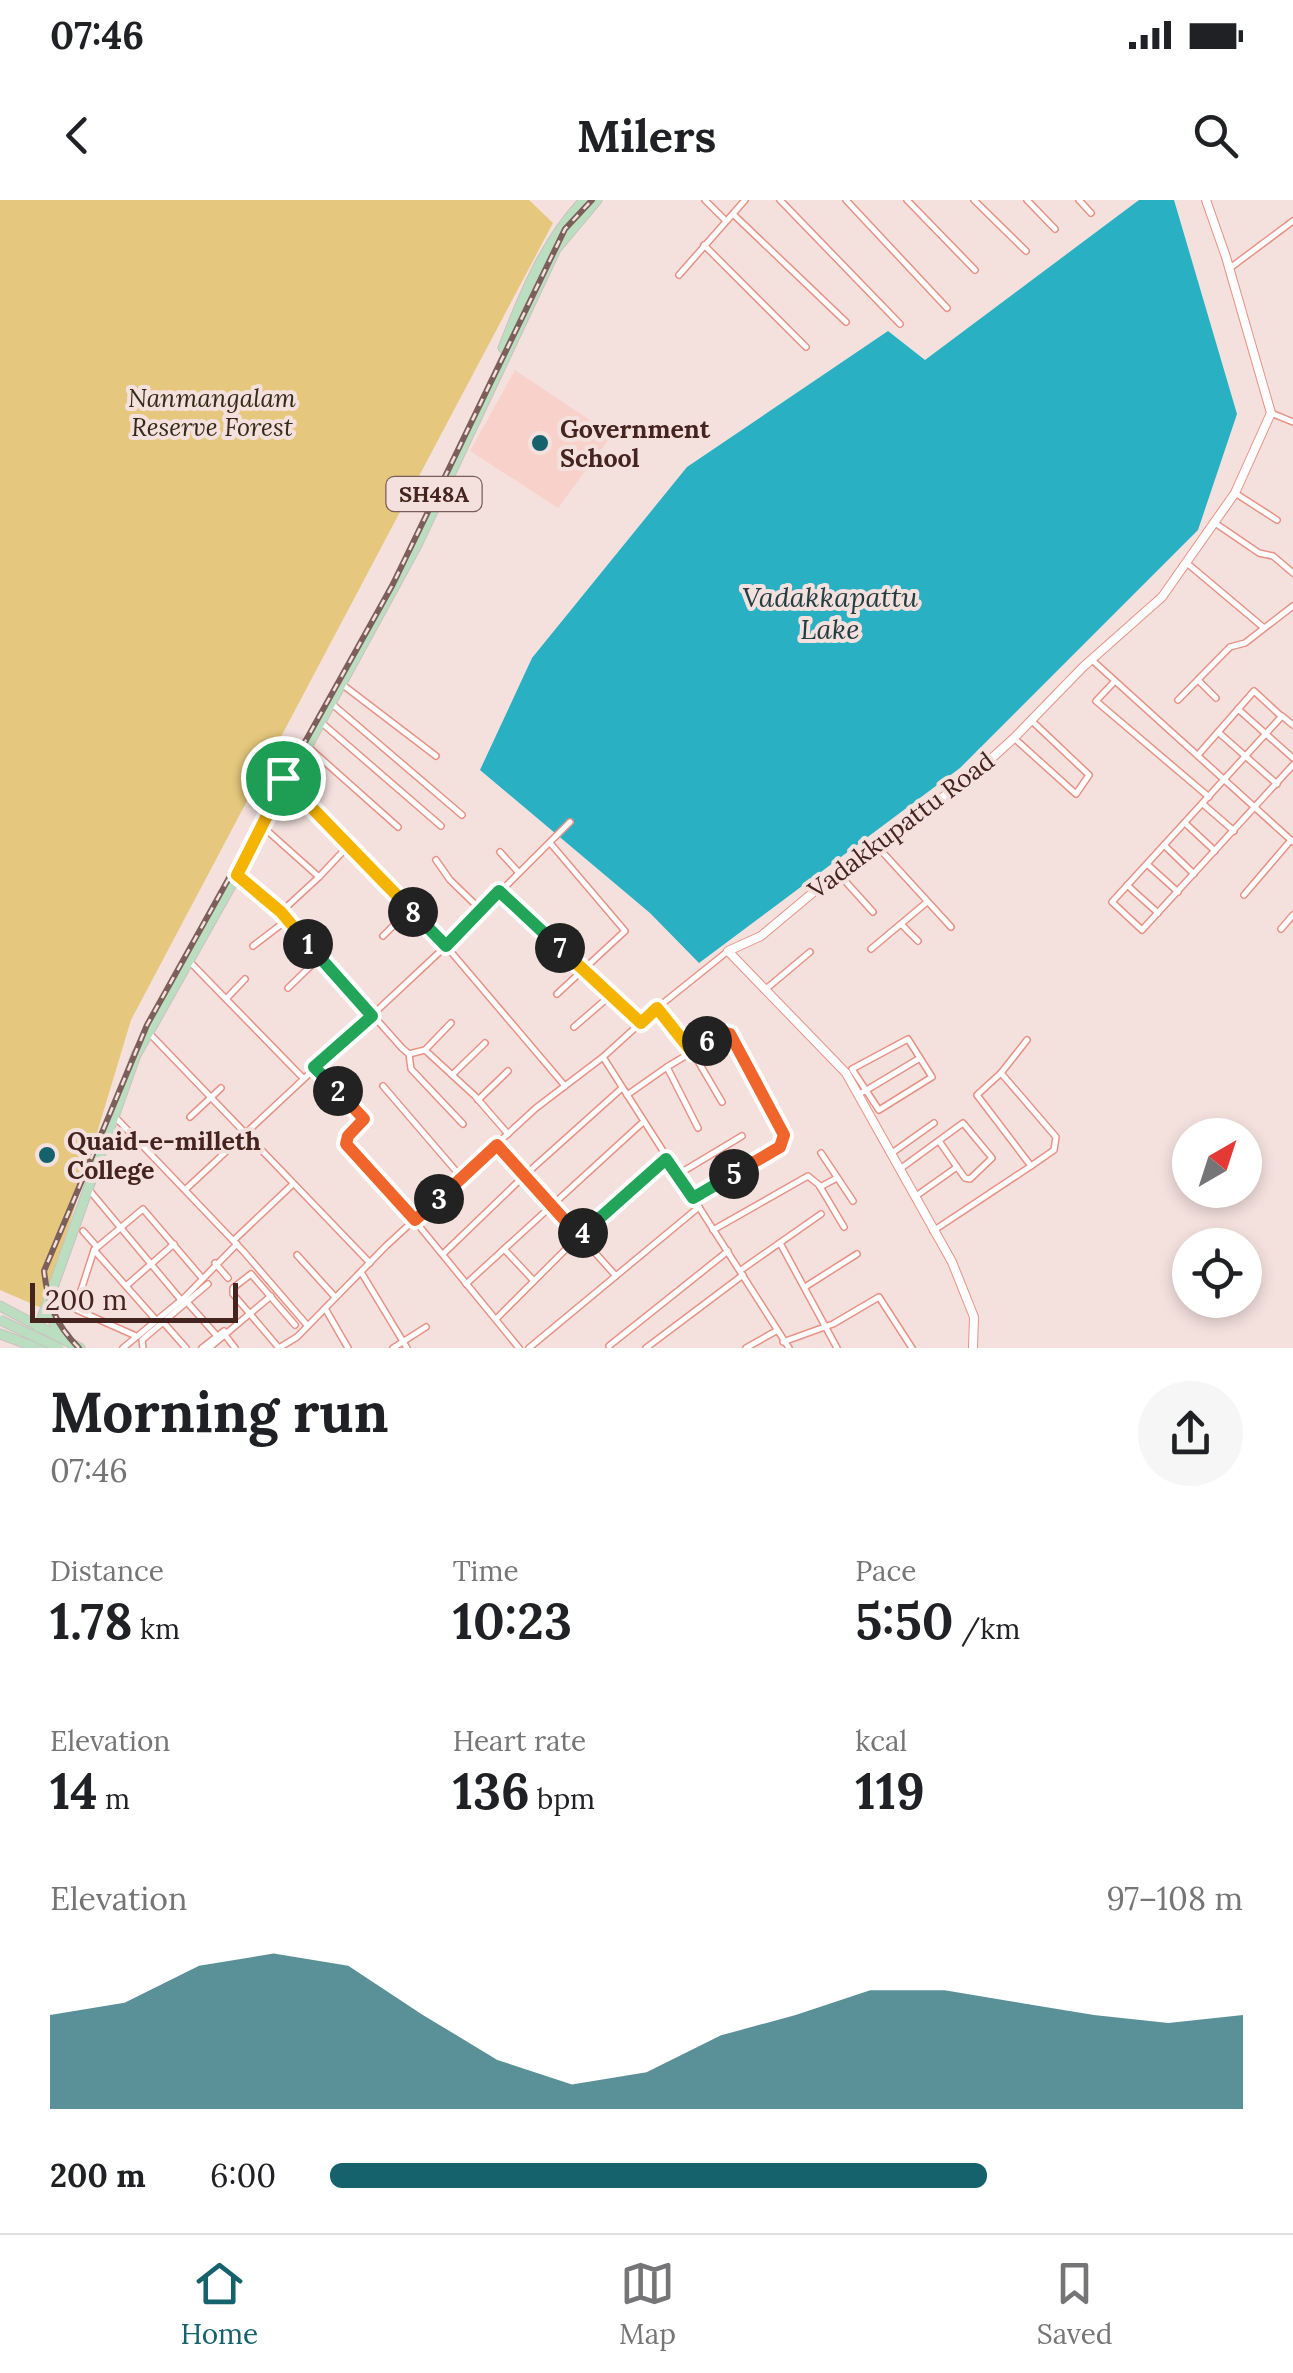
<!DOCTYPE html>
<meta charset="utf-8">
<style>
:root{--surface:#fff;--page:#f6f6f6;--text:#202124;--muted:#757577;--line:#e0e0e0;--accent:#15626c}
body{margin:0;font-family:Lora,serif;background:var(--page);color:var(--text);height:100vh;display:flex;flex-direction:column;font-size:38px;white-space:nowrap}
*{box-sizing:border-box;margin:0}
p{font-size:32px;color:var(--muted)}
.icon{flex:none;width:55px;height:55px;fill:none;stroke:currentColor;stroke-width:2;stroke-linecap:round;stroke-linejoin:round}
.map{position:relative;height:1148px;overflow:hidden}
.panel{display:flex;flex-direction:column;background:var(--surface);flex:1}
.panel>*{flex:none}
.needle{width:65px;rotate:39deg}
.tools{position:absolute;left:1172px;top:918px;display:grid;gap:20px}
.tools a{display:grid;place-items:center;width:90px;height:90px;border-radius:50%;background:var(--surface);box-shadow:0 5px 15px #0003;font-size:50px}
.scale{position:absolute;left:30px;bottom:25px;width:208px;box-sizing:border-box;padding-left:10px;border:5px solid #45231e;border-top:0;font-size:28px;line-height:35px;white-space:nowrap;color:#45231e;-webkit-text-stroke:8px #f4e1de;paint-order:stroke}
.pin{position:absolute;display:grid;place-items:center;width:85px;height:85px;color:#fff;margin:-42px;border:5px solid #fff;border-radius:50%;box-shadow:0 2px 10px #0007}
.km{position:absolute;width:50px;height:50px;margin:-25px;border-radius:50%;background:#222;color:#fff;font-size:28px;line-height:50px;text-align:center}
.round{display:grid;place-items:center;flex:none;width:105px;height:105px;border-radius:52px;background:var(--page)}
.summary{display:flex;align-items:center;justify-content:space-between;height:170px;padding:0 50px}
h1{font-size:55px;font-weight:700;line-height:75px}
.stats{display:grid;grid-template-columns:repeat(3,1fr);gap:15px;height:170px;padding:10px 50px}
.stats div{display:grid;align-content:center}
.stats b{font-size:50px;font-weight:700}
.stats small{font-size:28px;font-weight:400}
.stats p{font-size:28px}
.chart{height:280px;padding:20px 50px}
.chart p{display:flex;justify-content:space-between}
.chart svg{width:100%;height:180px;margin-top:10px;fill:var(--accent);opacity:.7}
ul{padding:0 50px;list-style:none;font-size:32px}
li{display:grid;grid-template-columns:160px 120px 1fr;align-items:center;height:75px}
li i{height:25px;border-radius:12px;background:var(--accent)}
.status{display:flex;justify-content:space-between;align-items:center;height:70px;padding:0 50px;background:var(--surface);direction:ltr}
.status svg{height:28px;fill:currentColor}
header{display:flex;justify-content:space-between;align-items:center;height:130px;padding:0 50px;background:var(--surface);font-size:45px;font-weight:700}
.tabs{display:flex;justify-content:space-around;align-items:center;height:140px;border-top:2px solid var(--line);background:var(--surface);font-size:28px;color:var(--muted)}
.tabs a{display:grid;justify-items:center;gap:5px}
.tabs .selected{color:var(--accent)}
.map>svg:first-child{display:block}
.built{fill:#f9d1cb}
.green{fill:#e5c87e}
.water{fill:#29b0c2}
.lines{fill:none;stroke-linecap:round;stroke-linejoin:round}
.street-casing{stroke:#e89286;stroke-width:8}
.secondary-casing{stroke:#e89286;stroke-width:10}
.primary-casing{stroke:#cbc1c0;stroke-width:11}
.street{stroke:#fff;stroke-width:5}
.secondary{stroke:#fff;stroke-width:8}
.primary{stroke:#badebf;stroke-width:9}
.rail-casing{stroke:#7c5e5a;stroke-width:6}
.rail{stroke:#f4e1de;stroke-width:2.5;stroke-dasharray:8;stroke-linecap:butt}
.primary-bridge-casing{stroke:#cbc1c0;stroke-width:11;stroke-linecap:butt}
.primary-bridge{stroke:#badebf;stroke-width:9}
.split-1-casing{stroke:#fff;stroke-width:20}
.split-2-casing{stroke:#fff;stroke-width:20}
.split-3-casing{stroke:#fff;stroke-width:20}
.split-4-casing{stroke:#fff;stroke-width:20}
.split-5-casing{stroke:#fff;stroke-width:20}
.split-6-casing{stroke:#fff;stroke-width:20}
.split-7-casing{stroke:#fff;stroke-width:20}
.split-8-casing{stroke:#fff;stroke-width:20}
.split-9-casing{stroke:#fff;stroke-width:20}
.split-1{stroke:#f5b400;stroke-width:12}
.split-2{stroke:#22a559;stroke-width:12}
.split-3{stroke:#f0652b;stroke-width:12}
.split-4{stroke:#f0652b;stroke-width:12}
.split-5{stroke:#22a559;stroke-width:12}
.split-6{stroke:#f0652b;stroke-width:12}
.split-7{stroke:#f5b400;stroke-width:12}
.split-8{stroke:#22a559;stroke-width:12}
.split-9{stroke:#f5b400;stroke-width:12}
.poi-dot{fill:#15626c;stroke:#f4e1de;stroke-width:4}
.labels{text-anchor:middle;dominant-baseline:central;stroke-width:8;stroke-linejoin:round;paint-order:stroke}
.shield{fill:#f4e1de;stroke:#7a5c58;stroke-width:2.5}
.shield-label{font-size:22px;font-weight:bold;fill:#45231e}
.park-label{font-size:25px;font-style:italic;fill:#332b17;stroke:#f4e1de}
.poi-label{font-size:25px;font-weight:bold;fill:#45231e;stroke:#f4e1de;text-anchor:start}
.street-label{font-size:25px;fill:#45231e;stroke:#f4e1de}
.water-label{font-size:28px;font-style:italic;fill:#233e42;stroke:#f4e1de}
</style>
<div class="status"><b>07:46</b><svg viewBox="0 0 49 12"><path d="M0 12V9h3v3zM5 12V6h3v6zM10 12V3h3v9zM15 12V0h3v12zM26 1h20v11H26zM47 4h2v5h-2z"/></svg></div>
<header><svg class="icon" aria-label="back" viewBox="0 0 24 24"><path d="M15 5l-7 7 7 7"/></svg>Milers<svg class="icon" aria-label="search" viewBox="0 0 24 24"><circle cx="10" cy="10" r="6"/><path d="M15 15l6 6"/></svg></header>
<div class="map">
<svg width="1293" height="1148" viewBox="0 0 1293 1148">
<rect width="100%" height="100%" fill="#f4e1de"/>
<!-- built -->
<polygon class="built" points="515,170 612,235 558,308 470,251"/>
<!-- green -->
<polygon class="green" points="0,0 529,0 553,23 131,820 44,1109 0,1090"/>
<!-- water -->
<polygon class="water" points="1139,0 1174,0 1237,214 1198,330 960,568 699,763 650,713 480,570 532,458 687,267 888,131 925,160"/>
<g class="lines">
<defs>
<g id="street">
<polyline points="705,0 724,19"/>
<polyline points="780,0 900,124"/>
<polyline points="846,0 947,108"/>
<polyline points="907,0 975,70"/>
<polyline points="974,0 1026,51"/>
<polyline points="1027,0 1055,29"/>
<polyline points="1079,0 1091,13"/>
<polyline points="733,14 846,122"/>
<polyline points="704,45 806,147"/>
<polyline points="1230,68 1293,21"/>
<polyline points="679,75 745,0"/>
<polyline points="1271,213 1293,222"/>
<polyline points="1235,293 1277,320"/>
<polyline points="1215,323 1259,353 1273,356 1293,373"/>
<polyline points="1188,364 1264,428"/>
<polyline points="1092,460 1293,642"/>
<polyline points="1198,480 1216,498"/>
<polyline points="1115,481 1096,501 1209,597"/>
<polyline points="343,485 436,556"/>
<polyline points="1178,500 1230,447 1245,443 1293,406"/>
<polyline points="331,503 462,615"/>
<polyline points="1238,509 1293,558"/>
<polyline points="322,523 441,626"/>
<polyline points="1293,525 1282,516 1112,702 1142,730 1293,565"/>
<polyline points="1218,532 1277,584"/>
<polyline points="1014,538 1076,594 1089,575 1032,521"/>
<polyline points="307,546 398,627"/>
<polyline points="1198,555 1254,491 1281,516"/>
<polyline points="283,578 446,746 570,622"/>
<polyline points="1203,604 1234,631"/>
<polyline points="1185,623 1215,651"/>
<polyline points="262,626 319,677 281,712"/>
<polyline points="551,644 625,731 557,794"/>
<polyline points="876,645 951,727"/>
<polyline points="1164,645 1194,674"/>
<polyline points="500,652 519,673"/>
<polyline points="436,660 450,680 480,709"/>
<polyline points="1147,664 1178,692"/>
<polyline points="837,672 873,712"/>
<polyline points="237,675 281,712 402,848 409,854 425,850 475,896 508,934"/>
<polyline points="319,677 349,645"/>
<polyline points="1127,685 1158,713"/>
<polyline points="499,691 641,823"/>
<polyline points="1244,695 1291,640"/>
<polyline points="902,725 918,741"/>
<polyline points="1281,729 1293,715"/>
<polyline points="383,736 410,709"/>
<polyline points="253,746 287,720"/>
<polyline points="871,749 927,702"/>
<polyline points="190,762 226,799"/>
<polyline points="245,779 226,799 303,878"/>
<polyline points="288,788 320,757"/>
<polyline points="766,789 810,752"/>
<polyline points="657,808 692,851 722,902"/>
<polyline points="574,827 611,795"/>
<polyline points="150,834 370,1063"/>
<polyline points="425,850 451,823"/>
<polyline points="409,854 411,869 463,924"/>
<polyline points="603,857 789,1148"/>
<polyline points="315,867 364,919 348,936 346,944 415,1021 519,1148"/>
<polyline points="1001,873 1056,937 1054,950 1031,966"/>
<polyline points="452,875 485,843"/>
<polyline points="383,886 462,978"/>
<polyline points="858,894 865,891 920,858 908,839 852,869 879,910 932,877 920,858"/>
<polyline points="627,895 667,867"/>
<polyline points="478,900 508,871"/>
<polyline points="190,917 221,888"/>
<polyline points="116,918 244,1052 307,1125"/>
<polyline points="939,941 957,967"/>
<polyline points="821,953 853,1001"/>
<polyline points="892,953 934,923"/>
<polyline points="900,969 963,923 992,958 970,979 965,978 957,967 916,996"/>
<polyline points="677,975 742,936"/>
<polyline points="820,987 837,978"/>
<polyline points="186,989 446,746 565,886"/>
<polyline points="90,991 181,1100"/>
<polyline points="693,999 780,947 784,935 729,835 725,832 667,867 698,928"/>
<polyline points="713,1030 808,976 819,985 844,1027"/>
<polyline points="83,1031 97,1047"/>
<polyline points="933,1031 1031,966 977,895 1001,873 1027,840"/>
<polyline points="234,1040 293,984"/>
<polyline points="780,1043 837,1148"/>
<polyline points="504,1049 534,1081"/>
<polyline points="94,1050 156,1120"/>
<polyline points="443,1054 525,975 497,945"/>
<polyline points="297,1055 335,1097"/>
<polyline points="215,1063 228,1078"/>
<polyline points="741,1070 821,1014"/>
<polyline points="361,1072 407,1148"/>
<polyline points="616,1076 525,975 622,888"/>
<polyline points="466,1084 642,923"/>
<polyline points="126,1086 174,1044"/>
<polyline points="805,1087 857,1054"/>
<polyline points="187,1102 217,1136"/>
<polyline points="326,1110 348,1148"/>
<polyline points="497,1118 579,1036 666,959"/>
<polyline points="163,1122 186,1148"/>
<polyline points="225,1135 235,1148"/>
<polyline points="136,1136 75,1109 94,1050 143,1009 202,1078"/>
<polyline points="783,1142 833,1124 879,1097 912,1148"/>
<polyline points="609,1146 728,1051"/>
<polyline points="123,1148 185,1097 237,1044"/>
<polyline points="143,1148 142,1140 208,1084"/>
<polyline points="202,1148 224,1131"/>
<polyline points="209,1148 271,1096"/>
<polyline points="279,1148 297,1137 386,1046 536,908 603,857 657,808 728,751"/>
<polyline points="279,1148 233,1094 233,1088 251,1074 295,1125"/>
<polyline points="393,1148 426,1127"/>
<polyline points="529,1148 699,1007"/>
<polyline points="646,1148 743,1075"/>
<polyline points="746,1148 776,1131"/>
</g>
<polyline id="secondary" points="973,1148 974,1117 952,1062 846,873 728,751 761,736 852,660 969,579 1014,538 1083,467 1162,397 1235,293 1271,213 1226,57 1206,0"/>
<g id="primary">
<path d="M503 148C523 96 545 41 584 0"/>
<polyline points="0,1106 80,1148"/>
<polyline points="49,1108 55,1126 66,1136"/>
<polyline points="0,1134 32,1146 55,1147"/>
<polyline points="32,1146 136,855 237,675 281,588 288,582 418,343 556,49 597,0"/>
</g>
</defs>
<!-- street casing -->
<use href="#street" class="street-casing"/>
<!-- secondary casing -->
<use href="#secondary" class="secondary-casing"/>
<!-- primary casing -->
<use href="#primary" class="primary-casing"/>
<!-- street -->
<use href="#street" class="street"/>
<!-- secondary -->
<use href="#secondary" class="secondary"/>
<!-- primary -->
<use href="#primary" class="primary"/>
<defs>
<path id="rail" d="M79 1148C55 1124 48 1104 44 1071L147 825 392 386 565 29 592 0"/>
</defs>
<!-- rail casing -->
<use href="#rail" class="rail-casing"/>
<!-- rail -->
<use href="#rail" class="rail"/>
<defs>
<polyline id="primary-bridge" points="0,1120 59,1148"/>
</defs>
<!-- primary-bridge casing -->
<use href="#primary-bridge" class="primary-bridge-casing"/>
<!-- primary-bridge -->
<use href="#primary-bridge" class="primary-bridge"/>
</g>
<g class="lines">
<defs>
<polyline id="split-1" points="283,578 281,588 237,675 281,712 308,744"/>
<polyline id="split-2" points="308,744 372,816 314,867 338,891"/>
<polyline id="split-3" points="338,891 364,919 348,936 346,944 415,1020 439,999"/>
<polyline id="split-4" points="439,999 497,945 579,1036 583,1033"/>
<polyline id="split-5" points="583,1033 666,959 693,998 734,974"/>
<polyline id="split-6" points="707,841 720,832 730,834 784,935 780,947 734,974"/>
<polyline id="split-7" points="560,748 641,823 657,808 692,852 707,841"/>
<polyline id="split-8" points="413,712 446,746 499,691 560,748"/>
<polyline id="split-9" points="283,578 413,712"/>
</defs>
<!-- split-1 casing -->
<use href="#split-1" class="split-1-casing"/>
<!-- split-2 casing -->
<use href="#split-2" class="split-2-casing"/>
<!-- split-3 casing -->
<use href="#split-3" class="split-3-casing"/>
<!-- split-4 casing -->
<use href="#split-4" class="split-4-casing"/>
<!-- split-5 casing -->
<use href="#split-5" class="split-5-casing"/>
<!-- split-6 casing -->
<use href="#split-6" class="split-6-casing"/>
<!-- split-7 casing -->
<use href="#split-7" class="split-7-casing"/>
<!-- split-8 casing -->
<use href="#split-8" class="split-8-casing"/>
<!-- split-9 casing -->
<use href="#split-9" class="split-9-casing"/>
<!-- split-1 -->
<use href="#split-1" class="split-1"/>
<!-- split-2 -->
<use href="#split-2" class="split-2"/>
<!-- split-3 -->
<use href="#split-3" class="split-3"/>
<!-- split-4 -->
<use href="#split-4" class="split-4"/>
<!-- split-5 -->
<use href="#split-5" class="split-5"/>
<!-- split-6 -->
<use href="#split-6" class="split-6"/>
<!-- split-7 -->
<use href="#split-7" class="split-7"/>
<!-- split-8 -->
<use href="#split-8" class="split-8"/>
<!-- split-9 -->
<use href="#split-9" class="split-9"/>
</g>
<!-- markers -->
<g class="poi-dot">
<circle cx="540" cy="243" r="10"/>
<circle cx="47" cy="955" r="10"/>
</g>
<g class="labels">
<!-- shield labels -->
<rect class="shield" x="386.5" y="277" width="95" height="34" rx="8"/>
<g class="shield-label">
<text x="434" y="294">SH48A</text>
</g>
<!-- park labels -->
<g class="park-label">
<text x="212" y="198">Nanmangalam<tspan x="212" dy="29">Reserve Forest</tspan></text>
</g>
<!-- poi labels -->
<g class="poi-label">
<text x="560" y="229">Government<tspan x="560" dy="29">School</tspan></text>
<text x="67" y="941">Quaid-e-milleth<tspan x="67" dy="29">College</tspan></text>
</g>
<!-- street labels -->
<g class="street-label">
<text transform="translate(901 625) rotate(-37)">Vadakkupattu Road</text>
</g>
<!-- water labels -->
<g class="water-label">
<text x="830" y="397">Vadakkapattu<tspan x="830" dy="32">Lake</tspan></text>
</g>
</g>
</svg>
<div class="tools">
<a><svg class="needle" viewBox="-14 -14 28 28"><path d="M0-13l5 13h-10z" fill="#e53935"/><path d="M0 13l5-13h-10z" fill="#757577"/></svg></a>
<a><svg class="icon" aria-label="locate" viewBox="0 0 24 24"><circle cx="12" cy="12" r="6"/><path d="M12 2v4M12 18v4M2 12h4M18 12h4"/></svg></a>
</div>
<div class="scale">200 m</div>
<div class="pin" style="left:283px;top:578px;background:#1e9e55"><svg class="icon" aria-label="arrive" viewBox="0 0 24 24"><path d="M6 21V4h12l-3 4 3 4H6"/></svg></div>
<b class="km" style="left:308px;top:744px">1</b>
<b class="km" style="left:338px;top:891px">2</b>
<b class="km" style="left:439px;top:999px">3</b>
<b class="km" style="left:583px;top:1033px">4</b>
<b class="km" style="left:734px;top:974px">5</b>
<b class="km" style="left:707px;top:841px">6</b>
<b class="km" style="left:560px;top:748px">7</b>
<b class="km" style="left:413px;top:712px">8</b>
</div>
<section class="panel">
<div class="summary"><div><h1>Morning run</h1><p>07:46</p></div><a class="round"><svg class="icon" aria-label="share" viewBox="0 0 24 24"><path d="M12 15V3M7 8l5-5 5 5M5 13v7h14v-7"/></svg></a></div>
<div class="stats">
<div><p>Distance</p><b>1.78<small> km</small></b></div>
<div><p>Time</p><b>10:23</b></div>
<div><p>Pace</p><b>5:50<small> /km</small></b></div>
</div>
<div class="stats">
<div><p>Elevation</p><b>14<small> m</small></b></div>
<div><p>Heart rate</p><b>136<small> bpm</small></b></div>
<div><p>kcal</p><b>119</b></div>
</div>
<div class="chart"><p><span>Elevation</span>97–108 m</p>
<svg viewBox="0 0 160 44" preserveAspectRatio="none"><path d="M0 44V21L10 18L20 9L30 6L40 9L50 21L60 32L70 38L80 35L90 26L100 21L110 15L120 15L130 18L140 21L150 23L160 21V44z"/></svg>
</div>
<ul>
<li><b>200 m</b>6:00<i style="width:72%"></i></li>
</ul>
</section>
<nav class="tabs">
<a class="selected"><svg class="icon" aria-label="home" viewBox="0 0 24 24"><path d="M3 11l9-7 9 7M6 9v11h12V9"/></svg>Home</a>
<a><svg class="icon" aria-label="map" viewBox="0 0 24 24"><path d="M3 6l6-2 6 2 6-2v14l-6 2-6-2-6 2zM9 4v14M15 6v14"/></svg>Map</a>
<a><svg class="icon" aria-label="saved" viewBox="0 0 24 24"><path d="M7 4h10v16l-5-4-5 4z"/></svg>Saved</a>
</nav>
